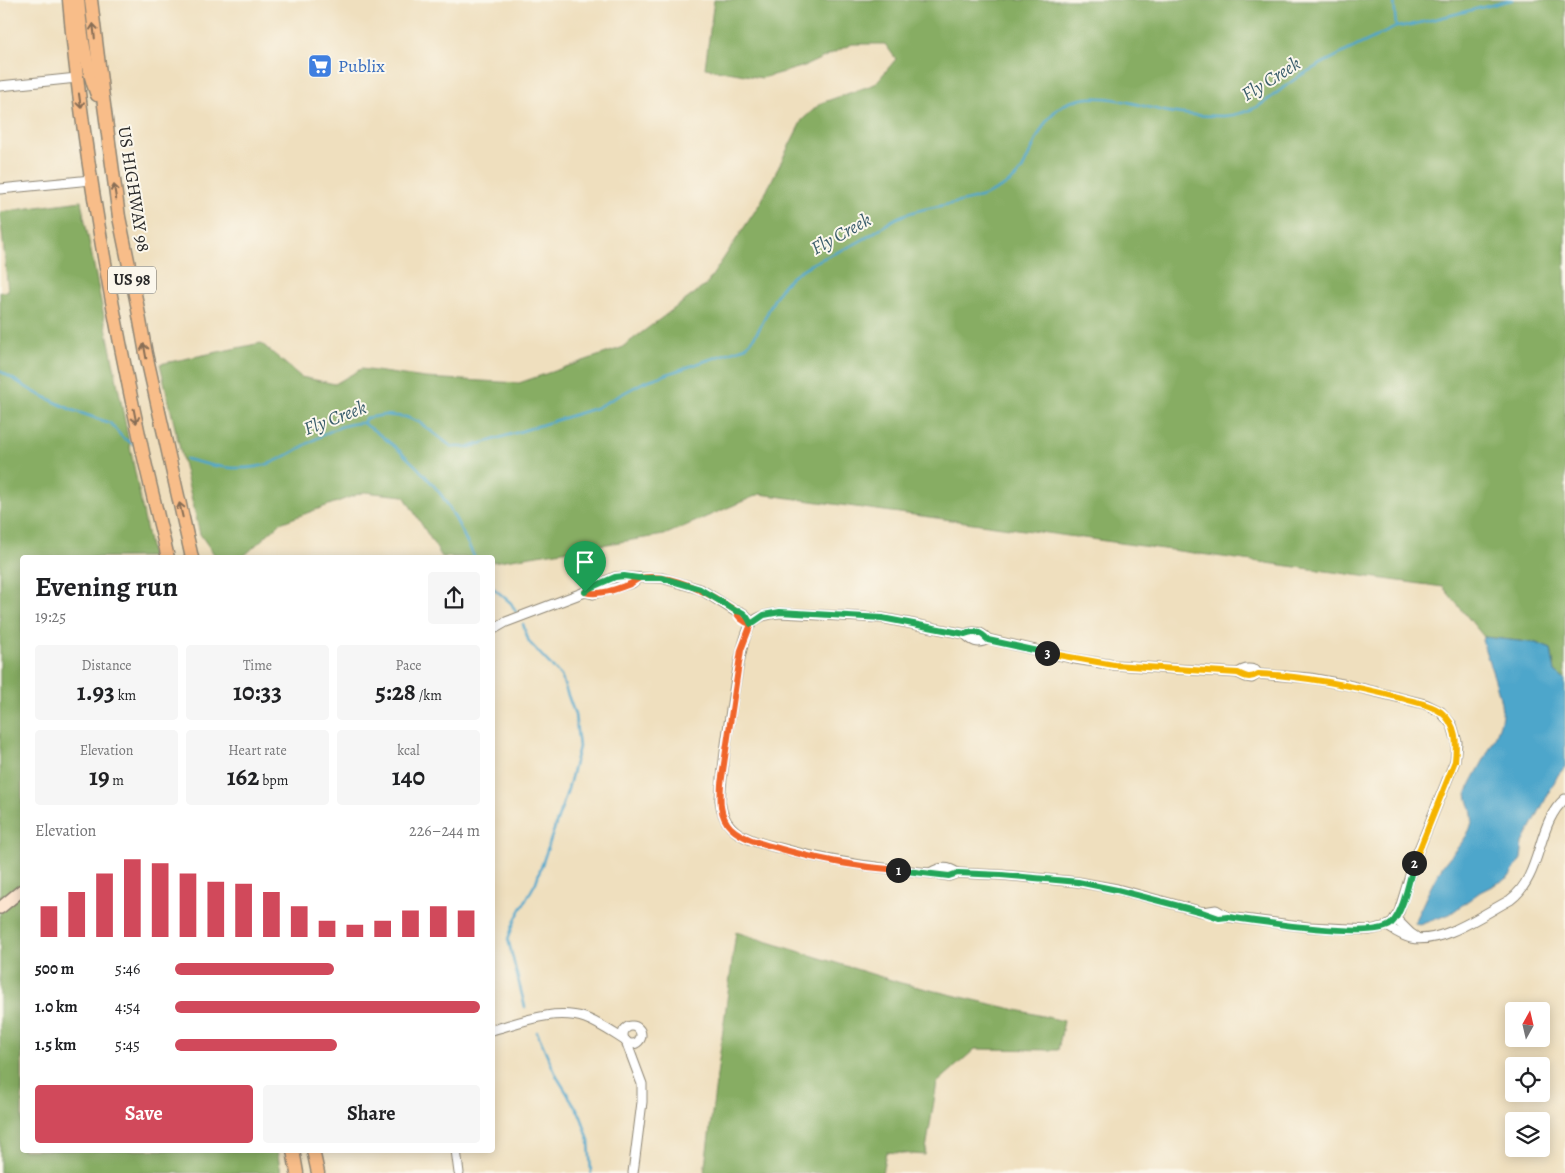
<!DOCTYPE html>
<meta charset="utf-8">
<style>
:root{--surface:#fff;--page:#f6f6f6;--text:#202124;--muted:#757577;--accent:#d1495b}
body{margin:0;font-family:Alegreya,serif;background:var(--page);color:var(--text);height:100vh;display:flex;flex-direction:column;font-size:19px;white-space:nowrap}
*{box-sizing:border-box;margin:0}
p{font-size:16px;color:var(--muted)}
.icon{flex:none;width:28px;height:28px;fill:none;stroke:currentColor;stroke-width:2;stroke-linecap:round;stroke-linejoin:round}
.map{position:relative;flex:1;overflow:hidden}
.drawer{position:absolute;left:20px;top:555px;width:475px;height:598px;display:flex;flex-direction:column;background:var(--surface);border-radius:5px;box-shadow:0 2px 12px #0003}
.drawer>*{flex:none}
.needle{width:32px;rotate:8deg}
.tools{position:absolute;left:1505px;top:1002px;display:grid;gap:10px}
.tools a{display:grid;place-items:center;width:45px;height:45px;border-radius:5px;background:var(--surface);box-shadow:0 2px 12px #0003;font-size:25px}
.pin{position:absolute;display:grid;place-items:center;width:42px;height:42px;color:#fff;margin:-51px -21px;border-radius:50% 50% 50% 0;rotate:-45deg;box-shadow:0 0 5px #0007}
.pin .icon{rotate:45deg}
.km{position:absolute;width:25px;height:25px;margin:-12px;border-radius:50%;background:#222;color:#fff;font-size:14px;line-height:25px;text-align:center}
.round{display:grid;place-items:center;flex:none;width:52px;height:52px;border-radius:5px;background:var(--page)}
.head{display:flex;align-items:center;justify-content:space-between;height:85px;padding:0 15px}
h1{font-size:28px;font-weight:700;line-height:38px}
.metrics{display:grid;grid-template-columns:repeat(3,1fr);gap:8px;height:85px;padding:5px 15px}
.metrics div{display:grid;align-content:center;border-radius:5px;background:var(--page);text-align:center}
.metrics b{font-size:25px;font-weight:700}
.metrics small{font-size:14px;font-weight:400}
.metrics p{font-size:14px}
.chart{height:140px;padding:10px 15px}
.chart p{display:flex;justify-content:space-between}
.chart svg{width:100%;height:90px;margin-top:5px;stroke:var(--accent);stroke-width:6}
.primary-button{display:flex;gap:10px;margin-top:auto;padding:10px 15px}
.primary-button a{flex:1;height:58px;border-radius:5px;background:var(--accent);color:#fff;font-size:20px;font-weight:700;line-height:58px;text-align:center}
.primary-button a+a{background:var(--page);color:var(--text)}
ul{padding:0 15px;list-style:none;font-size:16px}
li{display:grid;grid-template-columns:80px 60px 1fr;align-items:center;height:38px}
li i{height:12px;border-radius:6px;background:var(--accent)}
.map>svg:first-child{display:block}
.forest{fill:#87ad63;stroke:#596c47}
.water{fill:#4ea6cb;stroke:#3c687b}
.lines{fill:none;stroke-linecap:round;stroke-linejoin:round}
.stream{stroke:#4ea6cb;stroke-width:2.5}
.street-casing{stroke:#8d8574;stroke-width:11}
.secondary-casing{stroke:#8d8574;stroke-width:14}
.primary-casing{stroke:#8d8574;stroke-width:15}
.street{stroke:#fff;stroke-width:9}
.secondary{stroke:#fce5d0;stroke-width:11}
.primary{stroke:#f8bd89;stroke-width:12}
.oneway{stroke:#876d55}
.split-1-casing{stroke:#fff;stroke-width:10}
.split-2-casing{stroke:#fff;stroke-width:10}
.split-3-casing{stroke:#fff;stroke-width:10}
.split-4-casing{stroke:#fff;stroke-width:10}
.split-1{stroke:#f0652b;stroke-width:6}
.split-2{stroke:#22a559;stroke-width:6}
.split-3{stroke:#f5b400;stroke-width:6}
.split-4{stroke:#22a559;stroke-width:6}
.labels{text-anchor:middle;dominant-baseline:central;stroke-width:4;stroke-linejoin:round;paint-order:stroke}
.shield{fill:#fbf7ec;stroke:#696865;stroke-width:1}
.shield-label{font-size:16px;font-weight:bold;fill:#2b2b2b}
.shop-label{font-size:18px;fill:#366cbe;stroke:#fbf7ec;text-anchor:start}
.street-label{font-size:18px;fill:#2b2b2b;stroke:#fbf7ec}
.water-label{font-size:19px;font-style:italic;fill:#395c6b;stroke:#fbf7ec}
</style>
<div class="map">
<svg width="1565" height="1173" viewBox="0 0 1565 1173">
<rect width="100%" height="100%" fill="#fbf7ec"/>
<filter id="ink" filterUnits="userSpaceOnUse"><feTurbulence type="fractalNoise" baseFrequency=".02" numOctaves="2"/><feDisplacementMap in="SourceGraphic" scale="10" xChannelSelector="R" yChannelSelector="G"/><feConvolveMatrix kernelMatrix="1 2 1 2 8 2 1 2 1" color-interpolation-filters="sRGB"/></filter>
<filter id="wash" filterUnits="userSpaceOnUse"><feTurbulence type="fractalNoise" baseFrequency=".0096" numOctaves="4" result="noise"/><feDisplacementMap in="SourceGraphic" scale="20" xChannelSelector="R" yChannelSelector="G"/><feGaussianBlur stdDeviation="1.12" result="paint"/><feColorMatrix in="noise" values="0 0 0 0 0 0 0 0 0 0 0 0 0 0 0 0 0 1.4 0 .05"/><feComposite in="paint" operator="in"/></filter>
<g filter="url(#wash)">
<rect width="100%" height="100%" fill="#efdfbe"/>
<!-- forest -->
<g class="forest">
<polygon points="714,0 1565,0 1565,680 1555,672 1551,649 1536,643 1484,637 1443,587 760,494 664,535 493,562 492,558 442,557 404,496 364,492 280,523 243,557 216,557 200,534 160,364 261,343 301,377 335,384 361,369 425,378 519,383 621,348 706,285 761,202 802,120 821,103 875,84 896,59 885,44 852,44 805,66 762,78 705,68"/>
<polygon points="81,201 152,557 22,558 22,1150 277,1150 281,1173 0,1173 0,292 8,291 0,212"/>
<polygon points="736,932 901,983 1064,1021 1058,1050 975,1049 937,1083 925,1155 886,1152 882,1173 704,1173"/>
</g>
<!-- water -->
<path class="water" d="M1484 637 1536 643 1551 649 1555 672 1565 680V767L1558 775 1523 843 1521 859 1510 876 1504 880 1480 892 1450 914 1419 925 1415 923 1416 918C1424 902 1431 885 1440 870 1450 853 1468 841 1472 822 1474 812 1467 802 1467 792 1476 771 1503 732 1502 711 1500 689 1488 662 1482 640Z"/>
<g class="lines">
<!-- stream -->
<g class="stream">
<polyline points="1394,0 1396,27"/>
<polyline points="0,371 34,392 72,410 110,423 123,438 133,444"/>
<path d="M363 423C391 441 422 469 442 496 455 515 464 537 475 558"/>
<path d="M186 459C211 466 239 472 265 465 295 457 331 421 363 423L366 418 385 415 406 417 419 422 452 447H470L596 408 644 382 746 347C763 330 768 305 782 287 802 262 837 255 862 240 875 233 886 223 899 217 930 203 971 206 1000 188 1007 185 1017 177 1021 171 1024 167 1026 161 1028 157 1038 137 1047 110 1070 102 1103 90 1137 106 1169 112 1185 115 1208 116 1224 116 1264 113 1274 90 1305 73 1334 56 1366 42 1396 27L1411 25 1512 0"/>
<polyline points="492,587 511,603 516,612"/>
<polyline points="523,624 529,642 561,676 575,715 579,747 568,789 536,882 516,918 508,939 525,1007"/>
<polyline points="537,1032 557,1077 581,1116 589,1141 591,1173"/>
</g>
</g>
</g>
<g filter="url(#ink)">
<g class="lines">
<defs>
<g id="street">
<polyline points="0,86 77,78"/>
<polyline points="0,189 91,180"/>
<polyline points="585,592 593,594 632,583 638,578"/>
<path d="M780 613 882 618 965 634C972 641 978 645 988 639L1075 659 1114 665 1238 673 1246 677 1252 678 1258 674 1310 678 1348 685 1425 704 1441 712 1452 725 1457 742 1455 761 1415 859 1399 912 1391 924 1387 926 1370 930 1308 927 1228 917 1216 910 1203 912 1117 889 1078 882 1001 875 957 873 949 876 930 873C879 868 829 862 780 848 764 844 743 840 731 827 724 820 721 809 720 800 722 773 738 637 752 623 759 615 771 614 780 613Z"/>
<path d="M492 630 506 622 585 592 589 588 615 577 662 578 700 589 735 611C744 611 747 616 751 624"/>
<path d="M965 634C975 630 981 632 988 639"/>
<path d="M1238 673C1244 669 1247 668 1255 670L1258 674"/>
<path d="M930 873C940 867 948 866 957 873"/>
<polyline points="1395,918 1410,933 1416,937"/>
<path d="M1387 926C1395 931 1402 936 1411 938 1442 944 1482 915 1510 900 1543 876 1536 823 1565 799"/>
<circle cx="632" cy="1035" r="9"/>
<path d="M492 1030C521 1022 555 1008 585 1018 599 1023 613 1033 626 1041L642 1084V1102L633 1173"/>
<polyline points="456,1150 459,1173"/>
</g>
<polyline id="secondary" points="0,908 22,890"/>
<g id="primary">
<path d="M69 0C82 149 109 297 141 444 149 482 159 519 168 558"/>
<path d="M78 0C81 34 85 63 97 95"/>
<polyline points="91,0 102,90 119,217 137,304 146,354 192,558"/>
<polyline points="293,1150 297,1173"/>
<polyline points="313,1150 318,1173"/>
</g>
</defs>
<!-- street casing -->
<use href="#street" class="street-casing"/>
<!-- secondary casing -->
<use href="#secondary" class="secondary-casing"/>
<!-- primary casing -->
<use href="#primary" class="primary-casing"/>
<!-- street -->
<use href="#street" class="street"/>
<!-- secondary -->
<use href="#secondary" class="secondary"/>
<!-- primary -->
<use href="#primary" class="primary"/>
</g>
<!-- one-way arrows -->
<defs><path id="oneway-shaft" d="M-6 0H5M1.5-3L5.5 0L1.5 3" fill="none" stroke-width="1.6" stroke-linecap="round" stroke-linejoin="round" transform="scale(1.25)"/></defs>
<g class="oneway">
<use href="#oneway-shaft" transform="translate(94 31) rotate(-96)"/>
<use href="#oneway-shaft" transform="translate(80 101) rotate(82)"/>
<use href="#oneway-shaft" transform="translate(115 192) rotate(-99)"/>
<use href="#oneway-shaft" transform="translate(145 351) rotate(-100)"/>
<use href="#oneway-shaft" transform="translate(135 416) rotate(79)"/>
<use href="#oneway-shaft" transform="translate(181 510) rotate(-103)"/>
</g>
</g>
<g class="lines" filter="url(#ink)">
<defs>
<path id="split-1" d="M585 592C599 596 617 589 630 584 633 583 636 579 640 578 671 572 711 594 736 611 738 618 743 622 751 624L741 650 721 784C720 800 719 816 731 828 744 840 764 844 781 849 819 860 858 867 898 870"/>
<path id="split-2" d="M898 870 949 876 958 873 1001 875 1078 882 1117 890 1202 912 1219 918 1228 917C1254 921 1374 940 1391 924 1404 911 1409 880 1414 863"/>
<path id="split-3" d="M1047 653 1114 665 1238 673C1246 677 1250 679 1258 674 1307 676 1354 686 1401 698 1414 702 1430 704 1441 712 1457 725 1457 742 1455 761L1414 863"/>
<path id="split-4" d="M585 592 590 588 615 577 624 576 638 578H662L700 589 736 611C744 611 747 616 751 624L764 615 780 612 882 618 965 634C975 630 981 632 988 640L1047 653"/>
</defs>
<!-- split-1 casing -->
<use href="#split-1" class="split-1-casing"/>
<!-- split-2 casing -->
<use href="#split-2" class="split-2-casing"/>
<!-- split-3 casing -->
<use href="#split-3" class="split-3-casing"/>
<!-- split-4 casing -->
<use href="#split-4" class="split-4-casing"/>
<!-- split-1 -->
<use href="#split-1" class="split-1"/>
<!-- split-2 -->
<use href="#split-2" class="split-2"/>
<!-- split-3 -->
<use href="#split-3" class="split-3"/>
<!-- split-4 -->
<use href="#split-4" class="split-4"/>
</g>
<!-- icons -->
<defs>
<symbol id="supermarket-square" viewBox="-11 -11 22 22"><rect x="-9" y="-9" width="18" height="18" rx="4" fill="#3f7fe0" stroke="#fbf7ec"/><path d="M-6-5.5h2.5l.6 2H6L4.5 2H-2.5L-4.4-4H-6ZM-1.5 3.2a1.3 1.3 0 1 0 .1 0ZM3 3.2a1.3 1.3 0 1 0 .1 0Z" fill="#fff"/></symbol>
</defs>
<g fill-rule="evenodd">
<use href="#supermarket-square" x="306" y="52" width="28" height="28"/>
</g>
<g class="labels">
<!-- shield labels -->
<rect class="shield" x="108" y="266.5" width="48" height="27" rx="4"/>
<g class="shield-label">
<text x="132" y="280">US 98</text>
</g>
<!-- shop labels -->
<g class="shop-label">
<text x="338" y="66">Publix</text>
</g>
<!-- street labels -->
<g class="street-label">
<text transform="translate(134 189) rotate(81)">US HIGHWAY 98</text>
</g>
<!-- water labels -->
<g class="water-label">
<text transform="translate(1271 79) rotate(-32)">Fly Creek</text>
<text transform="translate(841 234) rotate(-29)">Fly Creek</text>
<text transform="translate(335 418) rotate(-21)">Fly Creek</text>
</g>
</g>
</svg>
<div class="tools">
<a><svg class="needle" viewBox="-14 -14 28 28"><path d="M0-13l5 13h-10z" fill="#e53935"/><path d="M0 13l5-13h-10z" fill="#757577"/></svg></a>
<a><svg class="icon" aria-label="locate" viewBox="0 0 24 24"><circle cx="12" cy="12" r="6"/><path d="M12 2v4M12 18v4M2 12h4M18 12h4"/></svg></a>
<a><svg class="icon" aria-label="layers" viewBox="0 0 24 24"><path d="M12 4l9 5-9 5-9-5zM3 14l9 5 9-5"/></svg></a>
</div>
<div class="pin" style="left:585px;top:592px;background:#1e9e55"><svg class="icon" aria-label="arrive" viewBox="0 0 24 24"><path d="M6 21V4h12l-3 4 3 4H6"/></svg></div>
<b class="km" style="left:898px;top:870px">1</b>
<b class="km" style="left:1414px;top:863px">2</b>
<b class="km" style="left:1047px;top:653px">3</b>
<section class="drawer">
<div class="head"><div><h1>Evening run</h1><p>19:25</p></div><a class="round"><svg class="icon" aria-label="share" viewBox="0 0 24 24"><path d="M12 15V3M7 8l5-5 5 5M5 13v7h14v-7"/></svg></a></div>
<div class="metrics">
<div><p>Distance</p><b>1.93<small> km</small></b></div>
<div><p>Time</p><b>10:33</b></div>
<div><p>Pace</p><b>5:28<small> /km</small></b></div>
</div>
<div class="metrics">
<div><p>Elevation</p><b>19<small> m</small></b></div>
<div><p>Heart rate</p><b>162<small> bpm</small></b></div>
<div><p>kcal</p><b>140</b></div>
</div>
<div class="chart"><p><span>Elevation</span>226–244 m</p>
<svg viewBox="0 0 160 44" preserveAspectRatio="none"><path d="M5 44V29M15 44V22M25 44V13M35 44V6M45 44V8M55 44V13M65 44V17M75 44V18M85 44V22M95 44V29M105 44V36M115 44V38M125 44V36M135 44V31M145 44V29M155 44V31"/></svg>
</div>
<ul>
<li><b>500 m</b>5:46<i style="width:52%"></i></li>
<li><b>1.0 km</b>4:54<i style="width:100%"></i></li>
<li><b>1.5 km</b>5:45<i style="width:53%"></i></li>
</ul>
<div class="primary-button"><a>Save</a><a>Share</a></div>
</section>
</div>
